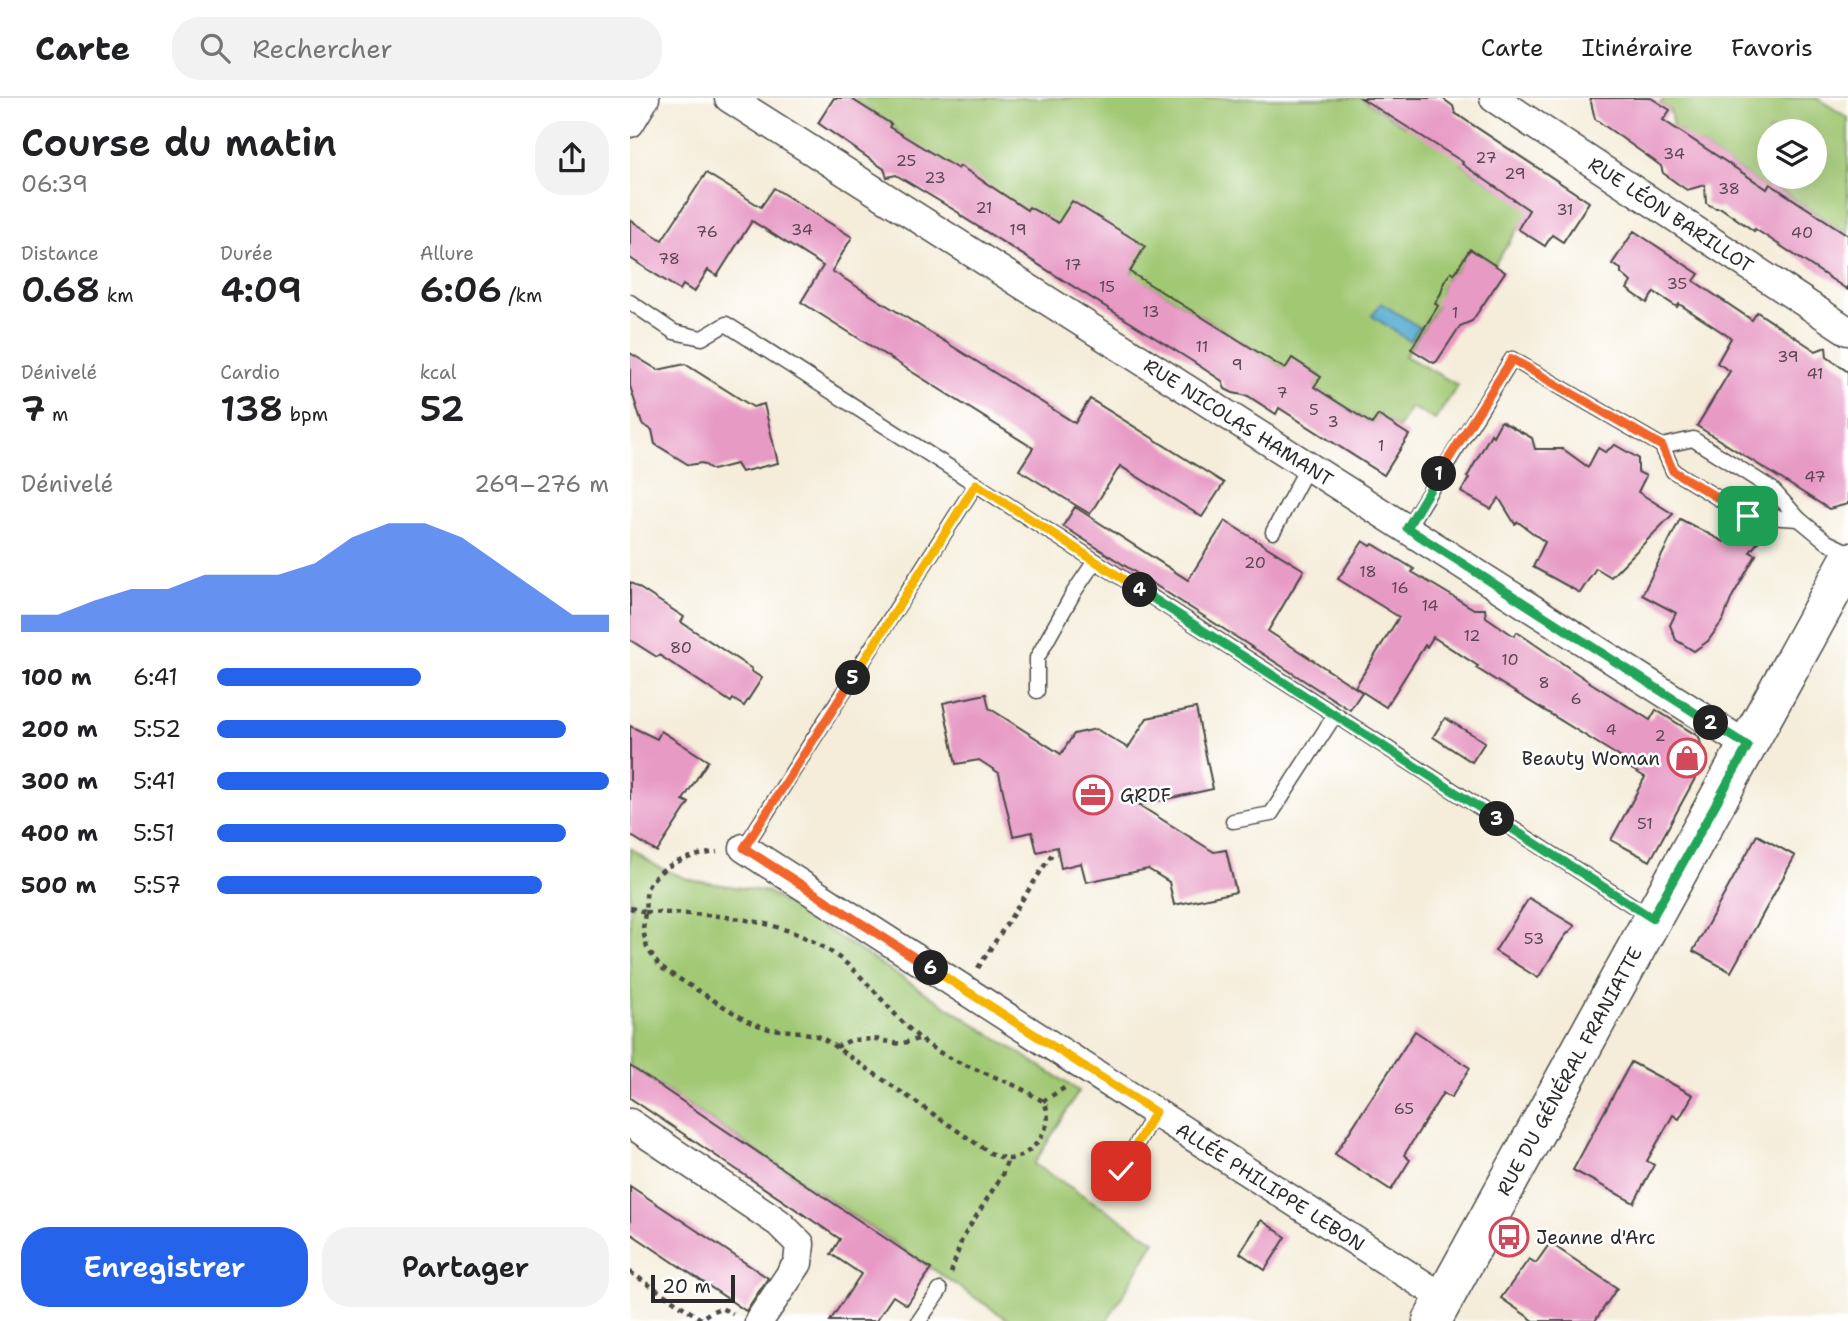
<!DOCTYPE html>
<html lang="fr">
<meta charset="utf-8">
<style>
:root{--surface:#fff;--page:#f2f2f2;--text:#202124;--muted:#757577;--line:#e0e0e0;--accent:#2563eb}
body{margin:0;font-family:"Shantell Sans",sans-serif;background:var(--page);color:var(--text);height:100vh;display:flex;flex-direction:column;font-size:26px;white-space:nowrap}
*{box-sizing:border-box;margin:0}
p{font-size:23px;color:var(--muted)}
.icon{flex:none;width:38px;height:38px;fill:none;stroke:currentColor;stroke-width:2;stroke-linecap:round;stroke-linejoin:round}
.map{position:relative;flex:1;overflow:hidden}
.panel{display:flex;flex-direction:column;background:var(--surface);width:630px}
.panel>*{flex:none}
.tools{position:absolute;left:1127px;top:21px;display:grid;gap:14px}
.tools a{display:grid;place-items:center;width:70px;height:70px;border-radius:50%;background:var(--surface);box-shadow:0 7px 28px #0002;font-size:35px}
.scale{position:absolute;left:21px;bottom:18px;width:84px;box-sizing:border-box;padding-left:7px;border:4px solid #2b2b2b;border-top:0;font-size:19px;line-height:24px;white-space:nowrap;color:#2b2b2b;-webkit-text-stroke:5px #fff;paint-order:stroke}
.pin{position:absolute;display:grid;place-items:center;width:60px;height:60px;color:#fff;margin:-30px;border-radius:14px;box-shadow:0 4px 10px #0006}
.km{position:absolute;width:35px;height:35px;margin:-18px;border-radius:50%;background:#222;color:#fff;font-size:19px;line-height:35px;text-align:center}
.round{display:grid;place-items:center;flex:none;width:74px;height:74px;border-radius:28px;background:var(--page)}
.headline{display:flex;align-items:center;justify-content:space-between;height:119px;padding:0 21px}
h1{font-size:38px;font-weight:600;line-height:52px}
.figures{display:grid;grid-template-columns:repeat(3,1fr);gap:10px;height:119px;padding:7px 21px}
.figures div{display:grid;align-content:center}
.figures b{font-size:35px;font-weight:600}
.figures small{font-size:19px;font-weight:400}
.figures p{font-size:19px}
.chart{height:196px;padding:14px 21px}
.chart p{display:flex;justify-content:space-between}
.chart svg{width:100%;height:126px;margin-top:7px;fill:var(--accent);opacity:.7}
.cta{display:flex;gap:14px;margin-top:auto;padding:14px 21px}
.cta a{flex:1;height:80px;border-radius:28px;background:var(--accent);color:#fff;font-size:28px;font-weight:600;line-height:80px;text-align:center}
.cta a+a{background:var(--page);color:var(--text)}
ul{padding:0 21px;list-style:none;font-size:23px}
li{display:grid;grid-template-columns:112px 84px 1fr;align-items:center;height:52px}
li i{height:18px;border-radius:9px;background:var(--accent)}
header{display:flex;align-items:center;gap:42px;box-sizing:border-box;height:98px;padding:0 35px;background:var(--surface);border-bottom:2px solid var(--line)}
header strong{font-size:33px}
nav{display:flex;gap:38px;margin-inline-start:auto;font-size:24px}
.search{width:490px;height:63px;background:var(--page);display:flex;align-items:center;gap:18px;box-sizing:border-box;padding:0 24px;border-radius:28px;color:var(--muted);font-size:26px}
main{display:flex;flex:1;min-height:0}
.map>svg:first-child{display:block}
.green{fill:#a1c873;stroke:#667a4f;stroke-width:2;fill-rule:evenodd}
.water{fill:#54acd1;stroke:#406c7e;stroke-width:2}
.building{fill:#e79ac4}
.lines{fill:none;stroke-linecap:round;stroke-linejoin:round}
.service-casing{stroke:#494845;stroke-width:17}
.minor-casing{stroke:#494845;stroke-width:31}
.secondary-casing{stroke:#494845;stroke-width:41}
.path{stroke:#494845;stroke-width:4.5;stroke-dasharray:5 5;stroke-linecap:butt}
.service{stroke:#fff;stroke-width:14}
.minor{stroke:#fff;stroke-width:28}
.secondary{stroke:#fff;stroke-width:38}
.split-1-casing{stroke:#fff;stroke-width:14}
.split-2-casing{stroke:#fff;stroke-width:14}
.split-3-casing{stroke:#fff;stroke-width:14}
.split-4-casing{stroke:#fff;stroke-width:14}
.split-5-casing{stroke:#fff;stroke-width:14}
.split-6-casing{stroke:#fff;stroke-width:14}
.split-7-casing{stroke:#fff;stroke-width:14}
.split-1{stroke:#f0652b;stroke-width:9}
.split-2{stroke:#22a559;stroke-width:9}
.split-3{stroke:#22a559;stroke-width:9}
.split-4{stroke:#22a559;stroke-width:9}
.split-5{stroke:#f5b400;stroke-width:9}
.split-6{stroke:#f0652b;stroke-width:9}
.split-7{stroke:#f5b400;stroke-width:9}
.labels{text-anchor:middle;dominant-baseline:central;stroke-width:5;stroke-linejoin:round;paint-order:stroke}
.number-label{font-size:16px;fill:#5a4751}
.street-label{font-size:19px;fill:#2b2b2b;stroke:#fff}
.poi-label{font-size:19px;fill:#2b2b2b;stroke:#fff;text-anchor:start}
</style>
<header>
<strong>Carte</strong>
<div class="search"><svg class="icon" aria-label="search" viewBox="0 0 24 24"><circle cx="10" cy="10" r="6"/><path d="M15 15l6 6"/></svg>Rechercher</div>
<nav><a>Carte</a><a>Itinéraire</a><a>Favoris</a></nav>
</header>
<main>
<section class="panel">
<div class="headline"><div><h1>Course du matin</h1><p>06:39</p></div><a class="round"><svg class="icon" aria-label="share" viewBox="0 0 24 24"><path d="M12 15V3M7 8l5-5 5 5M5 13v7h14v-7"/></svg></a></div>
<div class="figures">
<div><p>Distance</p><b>0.68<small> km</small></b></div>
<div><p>Durée</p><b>4:09</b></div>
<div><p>Allure</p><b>6:06<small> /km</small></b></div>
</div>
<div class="figures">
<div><p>Dénivelé</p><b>7<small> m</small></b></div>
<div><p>Cardio</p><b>138<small> bpm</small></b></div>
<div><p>kcal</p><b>52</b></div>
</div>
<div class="chart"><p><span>Dénivelé</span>269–276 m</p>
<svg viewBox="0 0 160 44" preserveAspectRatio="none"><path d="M0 44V38L10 38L20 33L30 29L40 29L50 24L60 24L70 24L80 20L90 11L100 6L110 6L120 11L130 20L140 29L150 38L160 38V44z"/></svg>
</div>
<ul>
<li><b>100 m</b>6:41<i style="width:52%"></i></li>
<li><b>200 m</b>5:52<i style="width:89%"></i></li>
<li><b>300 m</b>5:41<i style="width:100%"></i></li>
<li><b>400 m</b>5:51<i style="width:89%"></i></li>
<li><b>500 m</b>5:57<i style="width:83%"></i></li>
</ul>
<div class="cta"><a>Enregistrer</a><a>Partager</a></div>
</section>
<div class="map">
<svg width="1218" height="1223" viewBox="0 0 1218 1223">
<rect width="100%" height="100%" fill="#fff"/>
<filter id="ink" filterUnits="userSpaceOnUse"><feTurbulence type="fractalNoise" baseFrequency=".0143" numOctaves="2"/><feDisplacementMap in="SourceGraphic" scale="14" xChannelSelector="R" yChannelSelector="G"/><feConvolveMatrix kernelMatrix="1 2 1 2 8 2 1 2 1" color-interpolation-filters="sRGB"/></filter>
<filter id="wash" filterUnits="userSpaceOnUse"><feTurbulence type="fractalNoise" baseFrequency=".00686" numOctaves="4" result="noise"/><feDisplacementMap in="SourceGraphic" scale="28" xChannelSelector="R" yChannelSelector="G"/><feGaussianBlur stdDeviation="1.57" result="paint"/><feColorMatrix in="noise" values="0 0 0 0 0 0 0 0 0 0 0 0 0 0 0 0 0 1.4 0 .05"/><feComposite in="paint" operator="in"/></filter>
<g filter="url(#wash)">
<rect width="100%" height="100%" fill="#f5edda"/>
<!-- green -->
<g class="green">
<polygon points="226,0 731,0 774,28 776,26 853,34 832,66 901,112 864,167 840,152 824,176 820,174 814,184 808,208 775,258 828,287 805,322 781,309 768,330 748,317 742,326 684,289 690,278 675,269 655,271 611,243 600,243 603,238 517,185 506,184 499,179 505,169 396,114 271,37 261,26 224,3"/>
<path d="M1034 0H1187L1218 20V137L1141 86 1137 91 1068 46 1053 39 1054 36 1043 29 1040 12 1030 6ZM1139 33H1185V79H1139Z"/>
<polygon points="0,750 28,769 60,782 138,794 449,993 404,1066 525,1143 477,1223 380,1223 0,968"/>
</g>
<!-- water -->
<polygon class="water" points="751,205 789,229 780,243 742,218"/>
<g id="blocks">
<!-- building -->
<g class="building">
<polygon points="204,0 220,0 261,26 259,29 328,71 330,68 397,112 399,109 428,125 442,103 515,148 500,174 655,271 662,260 691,279 684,289 742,326 748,317 779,337 754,377 649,310 646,316 618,298 603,295 595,291 592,283 562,263 331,118 329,115 266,77 257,79 254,71 188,25"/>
<polygon points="731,0 812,0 823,8 825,15 959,104 933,144 922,137 915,148 888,131 899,112 832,66 833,64"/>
<polygon points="960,0 1021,0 1040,12 1033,22 1137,91 1140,86 1218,137 1218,192 1125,131 1124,133 1091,110 1085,110 1076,105 1075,87 1057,92 1048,86 1033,75 1031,68 1023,62 965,21"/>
<polygon points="76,75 131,109 144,90 222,139 202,173 445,325 460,301 594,385 572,419 490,368 460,416 389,372 403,350 171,204 193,168 122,123 87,178 78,172 64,194 53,187 50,192 0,160 0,122 32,142"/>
<polygon points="1004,133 1069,176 1064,183 1122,222 1127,214 1186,253 1196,249 1197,259 1218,274 1218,406 1199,411 1067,328 1100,273 1087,265 1101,240 1049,206 1047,209 1024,194 1017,205 997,191 1001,184 991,175 991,171 982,166"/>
<polygon points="840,151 875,174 842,223 830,228 807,263 804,265 781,251 808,208 805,205 811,195 814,184 821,174 824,176"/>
<polygon points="0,255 28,272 55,266 123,309 134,306 148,365 111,374 106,366 83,372 72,365 59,367 25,346 22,332 12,326 0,288"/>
<polygon points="871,323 902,340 905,351 933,351 958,369 968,350 975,354 985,347 1008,360 1008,374 1016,378 1008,394 1043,416 981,479 966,470 950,495 903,469 915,444 888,424 885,426 869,400 861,411 831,394 839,380 837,379 861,336 863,338"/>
<polygon points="1126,393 1140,403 1137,410 1119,407"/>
<polygon points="445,409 558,482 595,423 674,472 638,533 732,594 720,612 433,428"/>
<polygon points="1050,421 1094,444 1102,429 1106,431 1110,424 1117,427 1129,428 1123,442 1128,444 1120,454 1126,457 1102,499 1093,522 1078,543 1064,553 1046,542 1040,527 1046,515 1012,497"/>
<polygon points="733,443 741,448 743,446 784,471 782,474 844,511 855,511 856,519 884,538 887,534 961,585 1020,622 1026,612 1069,639 1075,662 1020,763 981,742 1015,679 988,663 990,659 846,570 848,568 803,539 797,549 795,547 756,609 725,589 769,519 708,481"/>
<polygon points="0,484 54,519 51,524 122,571 121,573 132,580 114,608 103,601 101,604 29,557 27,559 0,542"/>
<polygon points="356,596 359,610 431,656 444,636 466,631 498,650 517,620 566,610 583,691 509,707 584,754 596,752 606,794 544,807 539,784 518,771 456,784 451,765 431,770 427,749 407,754 402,734 383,738 369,675 349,662 326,666 313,605"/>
<polygon points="815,620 855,644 842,664 803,639"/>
<polygon points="0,628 27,641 31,633 78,663 53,702 59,705 27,754 0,737"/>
<polygon points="1127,737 1165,758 1101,874 1063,853"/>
<polygon points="899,800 945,828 935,838 908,880 865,853"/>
<polygon points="785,933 840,970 821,1000 813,995 774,1057 780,1062 761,1092 705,1056"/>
<polygon points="1001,964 1063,997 1049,1021 1043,1017 1017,1063 1024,1067 1004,1105 943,1072"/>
<polygon points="0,968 301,1171 277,1207 263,1198 246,1223 200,1223 231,1176 201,1156 210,1141 0,1000"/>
<polygon points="0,1088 138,1180 116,1213 0,1135"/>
<polygon points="631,1122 656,1139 635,1172 610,1155"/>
<polygon points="920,1145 987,1190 965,1223 904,1223 871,1200 899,1161 906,1165"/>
</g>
</g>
</g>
<g filter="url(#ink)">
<use href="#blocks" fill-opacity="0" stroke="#494845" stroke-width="2"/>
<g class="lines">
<defs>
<g id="service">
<polyline points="0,204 44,234 72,240 96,226 1022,820"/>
<polyline points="1032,348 1063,341 1142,391 1169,421 1197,444 1218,454"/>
<polyline points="777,430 882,261 1032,348 1043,373 1118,418 1169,421"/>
<polyline points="643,434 678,368"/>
<polyline points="407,593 407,560 444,494 465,463"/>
<polyline points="603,723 641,716 705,617"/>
<polyline points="114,750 346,386"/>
<polyline points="491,1073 525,1014"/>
<polyline points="289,1223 310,1192"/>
</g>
<g id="minor">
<path id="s1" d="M99 0 1118 648"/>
<path id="s2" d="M864 0 1218 233"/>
<polyline points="0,25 15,0"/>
<path id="s3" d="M114 750 814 1200"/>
<polyline points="0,1025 149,1125 170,1146 168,1165 129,1223"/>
</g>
<g id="secondary">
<path id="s4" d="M802 1223 1218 464"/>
</g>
</defs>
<!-- service casing -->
<use href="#service" class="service-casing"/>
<!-- minor casing -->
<use href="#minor" class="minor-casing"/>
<!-- secondary casing -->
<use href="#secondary" class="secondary-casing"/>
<!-- path -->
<g class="path">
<path d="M0 810 15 814C16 806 15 794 19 787 33 764 63 757 87 754"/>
<path d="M15 814C87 817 158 817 217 866 249 893 272 932 309 954 338 971 372 979 401 996 405 999 411 1001 414 1005 427 1027 403 1058 380 1061 374 1061 366 1057 360 1055L191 939 171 934 139 931 117 923 30 869 17 850 13 832Z"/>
<polyline points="348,870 422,756"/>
<polyline points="206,949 221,942 244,941 270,946 288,941"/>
<polyline points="413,1003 436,989"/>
<polyline points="0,1174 71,1221 80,1214 91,1210 103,1216"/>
<polyline points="321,1175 332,1141 372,1077 378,1061"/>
</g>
<!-- service -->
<use href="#service" class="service"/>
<!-- minor -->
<use href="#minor" class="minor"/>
<!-- secondary -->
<use href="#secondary" class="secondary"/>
</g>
</g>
<g class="lines" filter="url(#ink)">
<defs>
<polyline id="split-1" points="809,376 882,261 1032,348 1043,373 1118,418"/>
<polyline id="split-2" points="809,376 777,430 1081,625"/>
<polyline id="split-3" points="867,721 1022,820 1118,648 1081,625"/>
<polyline id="split-4" points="510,492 867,721"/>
<polyline id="split-5" points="223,580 346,386 510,492"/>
<polyline id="split-6" points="223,580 114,750 301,870"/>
<polyline id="split-7" points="301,870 525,1014 491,1073"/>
</defs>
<!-- split-1 casing -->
<use href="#split-1" class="split-1-casing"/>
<!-- split-2 casing -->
<use href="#split-2" class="split-2-casing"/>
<!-- split-3 casing -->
<use href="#split-3" class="split-3-casing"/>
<!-- split-4 casing -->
<use href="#split-4" class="split-4-casing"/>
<!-- split-5 casing -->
<use href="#split-5" class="split-5-casing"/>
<!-- split-6 casing -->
<use href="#split-6" class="split-6-casing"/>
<!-- split-7 casing -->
<use href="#split-7" class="split-7-casing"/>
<!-- split-1 -->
<use href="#split-1" class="split-1"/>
<!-- split-2 -->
<use href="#split-2" class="split-2"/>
<!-- split-3 -->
<use href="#split-3" class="split-3"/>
<!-- split-4 -->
<use href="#split-4" class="split-4"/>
<!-- split-5 -->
<use href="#split-5" class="split-5"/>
<!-- split-6 -->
<use href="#split-6" class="split-6"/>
<!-- split-7 -->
<use href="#split-7" class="split-7"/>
</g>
<!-- icons -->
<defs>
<symbol id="shop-ring" viewBox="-11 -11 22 22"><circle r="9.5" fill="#fff" stroke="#d1495b" stroke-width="1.5"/><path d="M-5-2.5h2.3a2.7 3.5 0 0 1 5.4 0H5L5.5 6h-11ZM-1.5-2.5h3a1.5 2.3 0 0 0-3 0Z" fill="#d1495b"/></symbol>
<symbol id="office-ring" viewBox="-11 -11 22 22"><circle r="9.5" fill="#fff" stroke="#d1495b" stroke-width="1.5"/><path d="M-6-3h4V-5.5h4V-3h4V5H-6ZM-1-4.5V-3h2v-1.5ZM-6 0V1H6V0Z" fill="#d1495b"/></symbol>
<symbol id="bus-ring" viewBox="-11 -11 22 22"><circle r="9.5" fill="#fff" stroke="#d1495b" stroke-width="1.5"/><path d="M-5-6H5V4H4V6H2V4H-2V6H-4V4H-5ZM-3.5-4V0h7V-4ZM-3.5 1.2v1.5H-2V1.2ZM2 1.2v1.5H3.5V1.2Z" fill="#d1495b"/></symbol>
</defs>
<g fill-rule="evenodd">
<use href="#shop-ring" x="1035" y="638" width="44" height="44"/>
<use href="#office-ring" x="441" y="675" width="44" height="44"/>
<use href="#bus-ring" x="857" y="1117" width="44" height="44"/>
</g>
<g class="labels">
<!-- number labels -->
<g class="number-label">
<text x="1044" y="55">34</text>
<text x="856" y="59">27</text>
<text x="276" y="62">25</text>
<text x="885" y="75">29</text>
<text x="305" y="79">23</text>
<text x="1099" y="90">38</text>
<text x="354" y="109">21</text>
<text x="935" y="111">31</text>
<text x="172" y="131">34</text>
<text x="388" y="131">19</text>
<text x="77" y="133">76</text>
<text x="1172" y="134">40</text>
<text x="39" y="160">78</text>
<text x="443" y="166">17</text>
<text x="1047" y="185">35</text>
<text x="477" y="188">15</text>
<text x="521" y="213">13</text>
<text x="825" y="214">1</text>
<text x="572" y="248">11</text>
<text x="1158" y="258">39</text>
<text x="607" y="266">9</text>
<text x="1185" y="275">41</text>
<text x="652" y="294">7</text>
<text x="684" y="311">5</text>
<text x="703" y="323">3</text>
<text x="751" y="347">1</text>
<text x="1185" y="378">47</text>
<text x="625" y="464">20</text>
<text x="738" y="473">18</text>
<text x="770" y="489">16</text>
<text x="800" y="507">14</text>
<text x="842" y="537">12</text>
<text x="51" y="549">80</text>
<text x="880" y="561">10</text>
<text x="914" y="584">8</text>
<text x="946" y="600">6</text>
<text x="981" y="631">4</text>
<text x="1030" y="637">2</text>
<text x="1015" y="725">51</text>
<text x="904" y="840">53</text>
<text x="774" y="1010">65</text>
</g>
<!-- street labels -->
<g class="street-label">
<text stroke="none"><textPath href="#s2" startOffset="212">RUE LÉON BARILLOT</textPath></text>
<text stroke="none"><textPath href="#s1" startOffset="604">RUE NICOLAS HAMANT</textPath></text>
<text stroke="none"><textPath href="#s4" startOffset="285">RUE DU GÉNÉRAL FRANIATTE</textPath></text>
<text stroke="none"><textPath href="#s3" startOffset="626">ALLÉE PHILIPPE LEBON</textPath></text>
</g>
<!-- poi labels -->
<g class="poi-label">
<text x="1030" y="660" text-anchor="end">Beauty Woman</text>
<text x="490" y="697">GRDF</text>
<text x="906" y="1139">Jeanne d'Arc</text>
</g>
</g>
</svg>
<div class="tools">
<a><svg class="icon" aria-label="layers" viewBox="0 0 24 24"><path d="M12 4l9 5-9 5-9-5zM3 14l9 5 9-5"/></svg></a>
</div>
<div class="scale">20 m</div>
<div class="pin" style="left:1118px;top:418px;background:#1e9e55"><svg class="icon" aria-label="arrive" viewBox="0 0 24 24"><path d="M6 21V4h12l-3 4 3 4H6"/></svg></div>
<div class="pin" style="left:491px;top:1073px;background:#d93025"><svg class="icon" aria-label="check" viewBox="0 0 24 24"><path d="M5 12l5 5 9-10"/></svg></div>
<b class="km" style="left:809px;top:376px">1</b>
<b class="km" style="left:1081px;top:625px">2</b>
<b class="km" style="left:867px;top:721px">3</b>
<b class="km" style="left:510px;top:492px">4</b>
<b class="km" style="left:223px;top:580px">5</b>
<b class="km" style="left:301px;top:870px">6</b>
</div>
</main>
